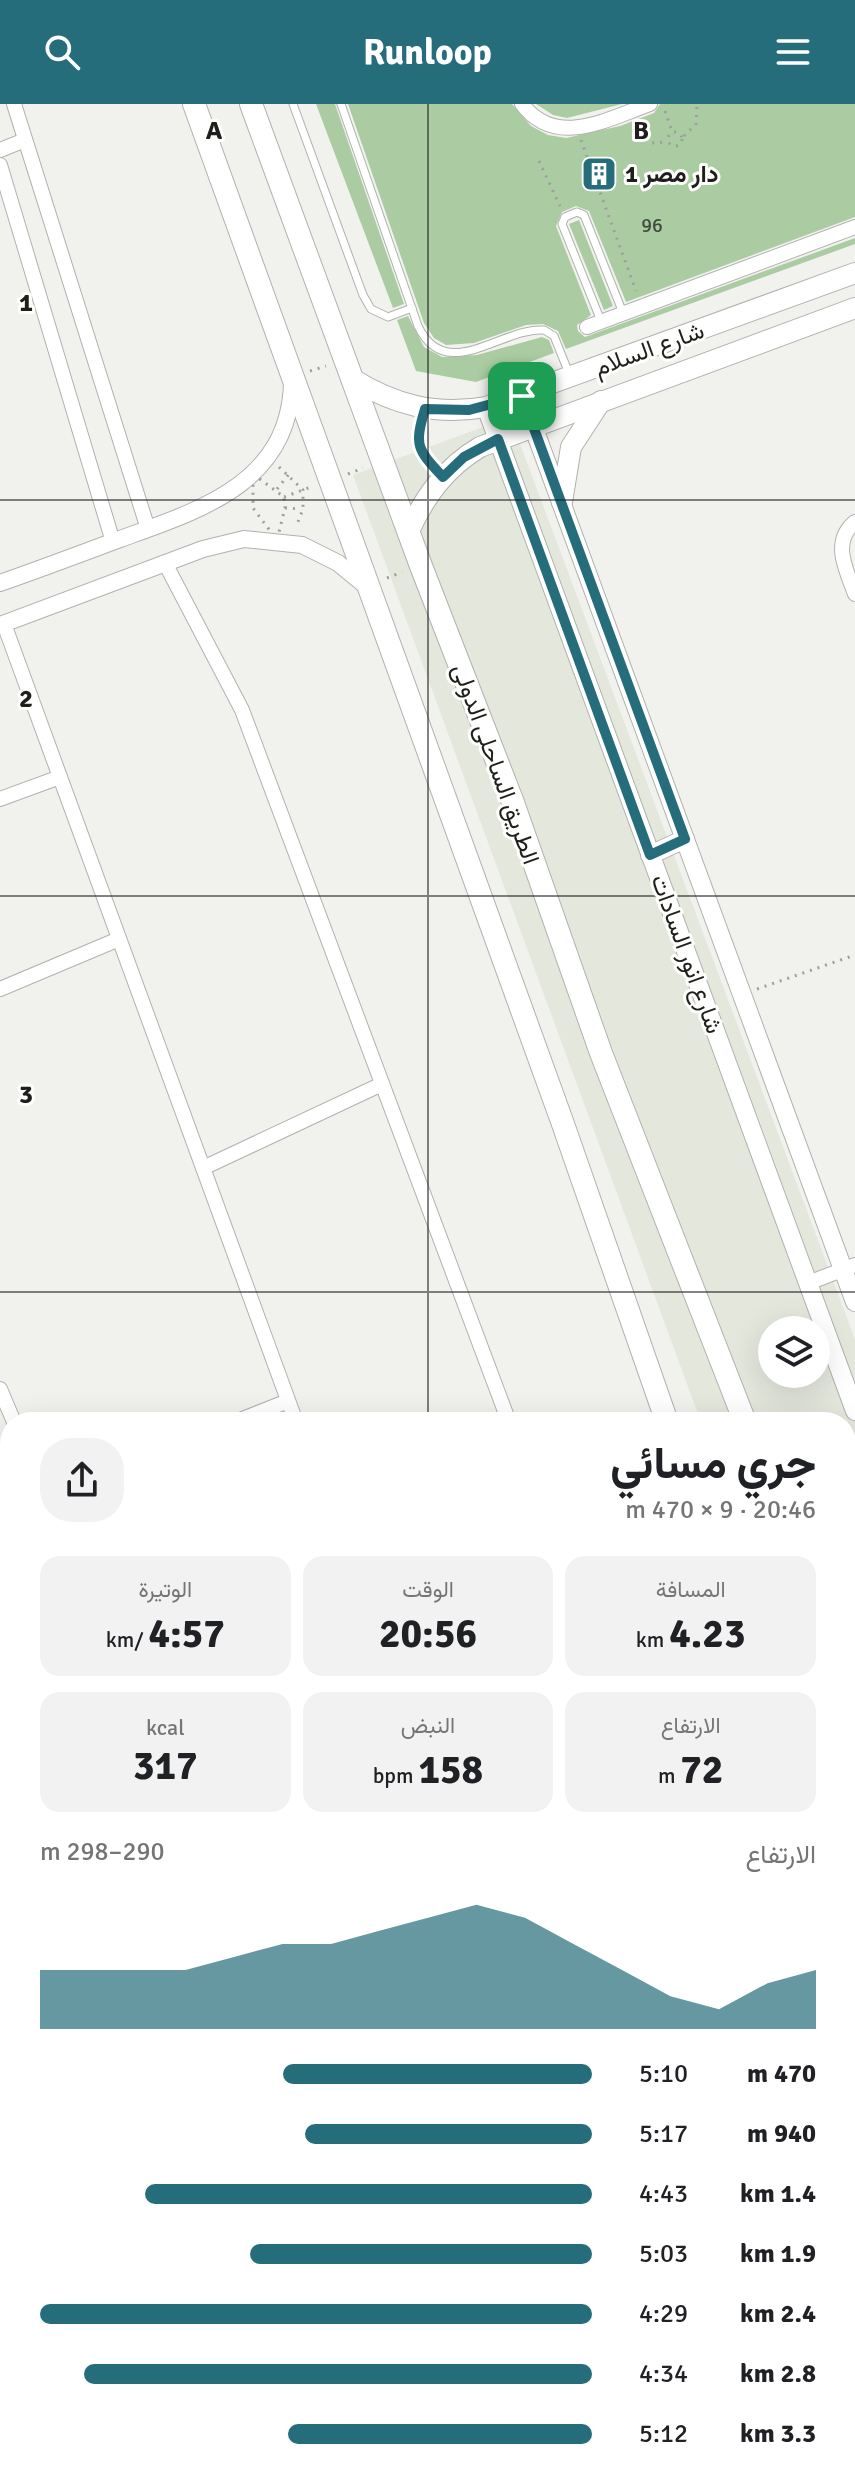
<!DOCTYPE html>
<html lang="ar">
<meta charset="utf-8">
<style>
:root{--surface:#fff;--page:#f2f2f2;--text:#202124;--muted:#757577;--accent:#266d7b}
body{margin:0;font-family:Signika,Vazirmatn,sans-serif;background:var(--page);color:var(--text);direction:rtl;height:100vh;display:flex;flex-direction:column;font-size:30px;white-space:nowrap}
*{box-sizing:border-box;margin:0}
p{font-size:26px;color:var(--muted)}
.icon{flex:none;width:44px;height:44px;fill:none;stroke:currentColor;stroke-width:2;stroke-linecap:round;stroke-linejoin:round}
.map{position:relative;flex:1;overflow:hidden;direction:ltr}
.details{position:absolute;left:0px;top:1308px;width:856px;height:1068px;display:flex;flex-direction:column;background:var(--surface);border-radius:32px 32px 0 0;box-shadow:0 8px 32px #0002;direction:rtl}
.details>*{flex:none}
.fabs{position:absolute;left:758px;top:1212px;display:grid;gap:16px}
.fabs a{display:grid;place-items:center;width:72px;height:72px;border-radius:50%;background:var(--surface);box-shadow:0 8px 32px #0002;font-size:40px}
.pin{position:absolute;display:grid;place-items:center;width:68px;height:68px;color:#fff;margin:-34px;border-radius:16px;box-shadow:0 4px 12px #0006}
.round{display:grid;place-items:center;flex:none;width:84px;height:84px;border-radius:32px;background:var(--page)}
.head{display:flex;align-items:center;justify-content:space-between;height:136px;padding:0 40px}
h1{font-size:44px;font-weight:800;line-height:60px}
.metrics{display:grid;grid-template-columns:repeat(3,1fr);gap:12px;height:136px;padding:8px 40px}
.metrics div{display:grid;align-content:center;border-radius:20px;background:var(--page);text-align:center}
.metrics b{font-size:40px;font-weight:800}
.metrics small{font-size:22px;font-weight:400}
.metrics p{font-size:22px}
.chart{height:224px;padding:16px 40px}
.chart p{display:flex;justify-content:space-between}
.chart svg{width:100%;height:144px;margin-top:8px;fill:var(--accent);opacity:.7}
ul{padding:0 40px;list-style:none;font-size:26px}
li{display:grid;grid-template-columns:128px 96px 1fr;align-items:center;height:60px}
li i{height:20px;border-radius:10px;background:var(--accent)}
header{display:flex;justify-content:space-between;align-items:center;height:104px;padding:0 40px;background:var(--accent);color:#fff;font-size:36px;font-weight:800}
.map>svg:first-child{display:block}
.built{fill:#e4e7dc;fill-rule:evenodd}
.building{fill:#abcca2}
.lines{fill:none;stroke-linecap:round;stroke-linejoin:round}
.service-casing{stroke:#b1b2af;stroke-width:9}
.minor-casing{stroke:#b1b2af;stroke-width:16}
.tertiary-casing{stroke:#b1b2af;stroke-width:18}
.secondary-casing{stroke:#b1b2af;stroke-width:20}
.primary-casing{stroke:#b1b2af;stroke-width:22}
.trunk-casing{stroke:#b1b2af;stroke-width:24}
.path{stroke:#9e9f9c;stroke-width:3;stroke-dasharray:2 6;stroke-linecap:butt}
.service{stroke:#fff;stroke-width:7}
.minor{stroke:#fff;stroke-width:14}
.tertiary{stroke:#fff;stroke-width:16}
.secondary{stroke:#fff;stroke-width:18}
.primary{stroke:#fff;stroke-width:20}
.trunk{stroke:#fff;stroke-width:22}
.route-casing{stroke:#fff;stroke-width:16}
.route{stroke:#266d7b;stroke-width:10}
.grid{fill:none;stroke:#1e1e1d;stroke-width:2;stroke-opacity:0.55}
.labels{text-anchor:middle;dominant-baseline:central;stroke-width:6;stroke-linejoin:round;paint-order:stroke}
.number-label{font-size:20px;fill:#414a3e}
.poi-label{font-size:24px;font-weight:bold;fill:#1e1e1d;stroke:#fefffc;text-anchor:start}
.street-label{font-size:24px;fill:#1e1e1d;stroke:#fefffc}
.grid-label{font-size:26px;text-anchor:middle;font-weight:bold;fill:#1e1e1d;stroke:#fefffc;stroke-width:6;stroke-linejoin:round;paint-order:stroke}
</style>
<header><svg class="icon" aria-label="menu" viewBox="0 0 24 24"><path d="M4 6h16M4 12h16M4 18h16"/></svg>Runloop<svg class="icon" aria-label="search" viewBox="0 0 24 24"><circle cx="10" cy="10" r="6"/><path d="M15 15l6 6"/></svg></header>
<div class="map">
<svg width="855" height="2376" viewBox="0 0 855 2376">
<rect width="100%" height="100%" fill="#f1f2ee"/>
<!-- built -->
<path class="built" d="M510 313 855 1235V1736L846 1712V1318H701L353 371ZM772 1226H816V1270H772Z"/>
<!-- building -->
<g class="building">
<polygon points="316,0 335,0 404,200 393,204"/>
<polygon points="348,0 512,0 531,22 548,31 566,34 620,22 654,9 660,0 855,0 855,113 626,198 589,107 576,102 562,108 556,122 591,211 577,221 578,227 585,233 855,134 855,140 566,245 558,227 543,220 526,221 474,239 446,241 434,234 424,219"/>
<polygon points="536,0 622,0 567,14 553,11"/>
<polygon points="579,116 613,202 604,206 569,120"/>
<polygon points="408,212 424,243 442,253 477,251 542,233 549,236 554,249 476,278 416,267 397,216"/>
</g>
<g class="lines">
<defs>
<g id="service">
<polyline points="293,0 363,191 371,205 388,213 412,204"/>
<path d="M341 0 418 222C446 281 502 223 544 226L554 232 570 272"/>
<polyline points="601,217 562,120 565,113 577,108 584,111 623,209"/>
</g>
<g id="minor">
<polyline points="14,0 148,425"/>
<path d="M522 0C556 45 607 15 650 0"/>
<polyline points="0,46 25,36"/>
<polyline points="0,61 113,438"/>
<polyline points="587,223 855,123"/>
<path d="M855 418C831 438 846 465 855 490"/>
<polyline points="165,459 242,606 509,1318"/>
<polyline points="4,520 296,1318"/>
<polyline points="0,695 60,673"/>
<polyline points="0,885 119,835"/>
<polyline points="203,1064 382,980"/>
<polyline points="808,1179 855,1161"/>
<polyline points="0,1285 14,1318"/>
<polyline points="235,1318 288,1297"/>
<polyline points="0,1521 10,1525"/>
<polyline points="0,1601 10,1597"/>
<polyline points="0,1789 10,1785"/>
<polyline points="0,1824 10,1820"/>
<polyline points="0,1882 10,1910"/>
<polyline points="846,2254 855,2285"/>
<polyline points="846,2361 851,2376"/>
<polyline points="176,2366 179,2376"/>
<polyline points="369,2366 372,2376"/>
<polyline points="459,2366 461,2376"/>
<polyline points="653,2366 656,2376"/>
</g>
<g id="tertiary">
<path d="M0 479C40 465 80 450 120 435 200 406 288 380 292 280"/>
<polyline points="0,521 203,445 244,435 302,441 338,459 366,482"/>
<polyline points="0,2305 10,2333"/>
<polyline points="22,2366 26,2376"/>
</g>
<g id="secondary">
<polyline points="522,292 855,1198"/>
<polyline points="486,303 855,1307"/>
<polyline points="650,751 685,735"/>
</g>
<g id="primary">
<path d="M351 274C394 301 436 312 486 303L855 169"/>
<polyline points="562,398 571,343 601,297"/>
<path d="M408 429C425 392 445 364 480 343L855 204"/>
</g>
<g id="trunk">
<polyline points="194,0 563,1020 667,1318"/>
<polyline points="251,0 421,462 512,696 601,949 745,1318"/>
<polyline points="846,1585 855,1609"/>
<polyline points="846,1797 855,1821"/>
</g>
</defs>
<!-- service casing -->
<use href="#service" class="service-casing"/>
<!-- minor casing -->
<use href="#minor" class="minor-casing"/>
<!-- tertiary casing -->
<use href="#tertiary" class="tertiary-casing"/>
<!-- secondary casing -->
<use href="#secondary" class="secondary-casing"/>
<!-- primary casing -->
<use href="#primary" class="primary-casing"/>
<!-- trunk casing -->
<use href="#trunk" class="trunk-casing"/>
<!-- path -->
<g class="path">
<polyline points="665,7 673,30"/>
<polyline points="637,21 651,39 667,38"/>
<circle cx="675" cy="35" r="7"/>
<polyline points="684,32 696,20 697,0"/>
<polyline points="581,36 636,187"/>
<polyline points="539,57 560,102"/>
<polyline points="310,267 326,262"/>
<path d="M420 322C415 340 420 348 432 361"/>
<polyline points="279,363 303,386 303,405 296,423"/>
<polygon points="253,370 284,393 285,404 277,436 253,404"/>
<polyline points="348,370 363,364"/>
<polyline points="277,385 289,370"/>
<polyline points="284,393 311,383"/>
<polyline points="285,404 301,405"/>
<polyline points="387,474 402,468"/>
<polyline points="757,885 855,851"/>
<polyline points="0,2245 10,2241"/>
</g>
<!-- service -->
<use href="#service" class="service"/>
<!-- minor -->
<use href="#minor" class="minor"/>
<!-- tertiary -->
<use href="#tertiary" class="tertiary"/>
<!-- secondary -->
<use href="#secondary" class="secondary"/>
<!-- primary -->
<use href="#primary" class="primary"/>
<!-- trunk -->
<use href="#trunk" class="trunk"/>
</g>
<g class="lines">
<defs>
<path id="route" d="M522 292 685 735 650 751 498 335 464 353 443 373C417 345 414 342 425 305L469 306Z"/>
</defs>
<!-- route casing -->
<use href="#route" class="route-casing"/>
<!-- route -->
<use href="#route" class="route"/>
</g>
<!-- grid -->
<path class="grid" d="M428 0V1318M0 396H855M0 792H855M0 1188H855M0 1584H10M846 1584H855M0 1980H10M846 1980H855M428 2366V2376"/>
<!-- icons -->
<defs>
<symbol id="building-square" viewBox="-11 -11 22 22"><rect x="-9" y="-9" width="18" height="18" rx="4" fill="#266d7b" stroke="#fefffc"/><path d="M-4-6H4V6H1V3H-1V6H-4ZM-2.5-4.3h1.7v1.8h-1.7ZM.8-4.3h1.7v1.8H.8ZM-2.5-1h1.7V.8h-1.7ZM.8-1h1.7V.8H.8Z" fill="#fff"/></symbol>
</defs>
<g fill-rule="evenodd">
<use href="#building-square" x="579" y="50" width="40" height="40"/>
</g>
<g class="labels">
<!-- number labels -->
<g class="number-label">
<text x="652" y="121">96</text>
</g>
<!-- poi labels -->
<g class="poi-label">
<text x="625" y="70">دار مصر 1</text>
</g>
<!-- street labels -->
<g class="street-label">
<text transform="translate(649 245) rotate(-20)">شارع السلام</text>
<text transform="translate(496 660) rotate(70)">الطريق الساحلى الدولى</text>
<text transform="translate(687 850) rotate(70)">شارع انور السادات</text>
</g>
</g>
<g class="grid-label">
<text x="214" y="35">A</text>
<text x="641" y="35">B</text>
<text x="26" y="207">1</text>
<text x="26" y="603">2</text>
<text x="26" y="999">3</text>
</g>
</svg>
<div class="fabs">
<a><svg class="icon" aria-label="layers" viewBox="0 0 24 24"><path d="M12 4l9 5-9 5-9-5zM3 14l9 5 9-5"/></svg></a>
</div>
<div class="pin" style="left:522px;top:292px;background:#1e9e55"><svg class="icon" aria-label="arrive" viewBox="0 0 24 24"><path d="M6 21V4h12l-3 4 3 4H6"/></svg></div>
<section class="details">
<div class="head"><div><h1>جري مسائي</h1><p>20:46 · 9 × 470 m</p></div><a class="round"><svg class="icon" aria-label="share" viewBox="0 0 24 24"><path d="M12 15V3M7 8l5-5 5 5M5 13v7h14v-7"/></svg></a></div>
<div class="metrics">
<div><p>المسافة</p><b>4.23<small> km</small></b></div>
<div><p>الوقت</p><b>20:56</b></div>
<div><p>الوتيرة</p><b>4:57<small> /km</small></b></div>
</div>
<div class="metrics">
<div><p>الارتفاع</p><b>72<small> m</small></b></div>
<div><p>النبض</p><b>158<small> bpm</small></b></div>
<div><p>kcal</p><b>317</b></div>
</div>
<div class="chart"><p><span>الارتفاع</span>290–298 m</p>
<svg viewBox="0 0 160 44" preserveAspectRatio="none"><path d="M0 44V26L10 26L20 26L30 26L40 22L50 18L60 18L70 14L80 10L90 6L100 10L110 18L120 26L130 34L140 38L150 30L160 26V44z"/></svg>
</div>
<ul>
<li><b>470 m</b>5:10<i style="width:56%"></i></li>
<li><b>940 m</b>5:17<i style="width:52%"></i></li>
<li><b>1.4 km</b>4:43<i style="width:81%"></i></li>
<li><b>1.9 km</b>5:03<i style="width:62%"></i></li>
<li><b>2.4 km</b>4:29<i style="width:100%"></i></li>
<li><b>2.8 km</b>4:34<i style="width:92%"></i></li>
<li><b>3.3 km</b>5:12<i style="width:55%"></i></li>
</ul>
</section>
</div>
